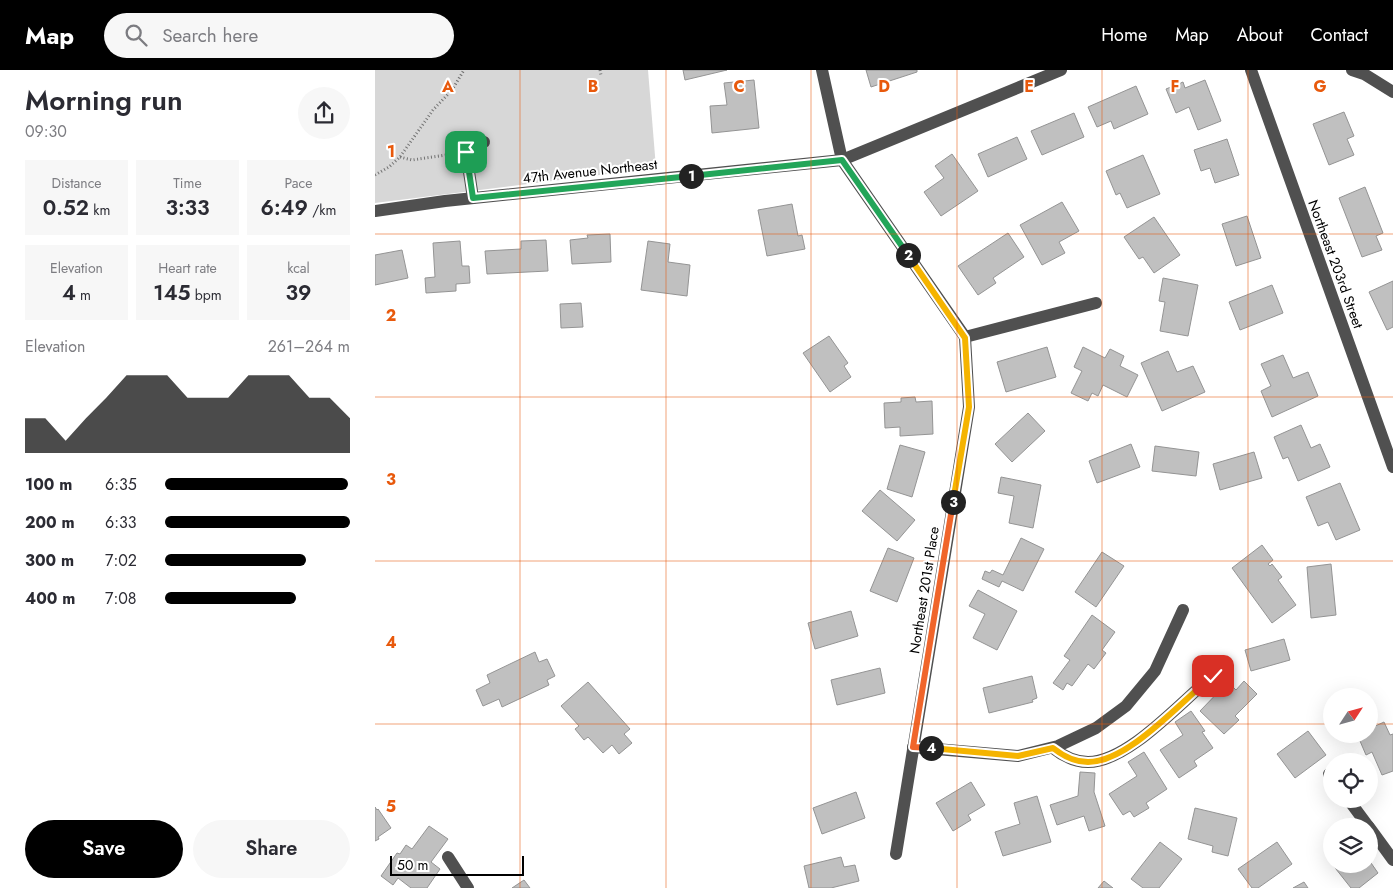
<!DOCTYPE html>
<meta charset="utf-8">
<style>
:root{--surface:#fff;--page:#f7f7f7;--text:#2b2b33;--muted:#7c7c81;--accent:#000}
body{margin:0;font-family:Jost,sans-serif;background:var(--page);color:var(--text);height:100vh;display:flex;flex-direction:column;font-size:19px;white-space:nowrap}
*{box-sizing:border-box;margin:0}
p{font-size:16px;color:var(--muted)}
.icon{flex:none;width:28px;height:28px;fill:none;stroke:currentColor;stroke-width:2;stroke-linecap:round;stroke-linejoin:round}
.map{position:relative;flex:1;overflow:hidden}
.side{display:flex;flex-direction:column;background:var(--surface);width:375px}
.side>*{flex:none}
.needle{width:32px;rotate:54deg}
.tools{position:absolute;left:948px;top:618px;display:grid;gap:10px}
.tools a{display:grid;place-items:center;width:55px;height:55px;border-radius:50%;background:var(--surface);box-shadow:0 5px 20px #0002;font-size:25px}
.scale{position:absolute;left:15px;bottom:12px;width:134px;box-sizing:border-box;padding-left:5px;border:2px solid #000;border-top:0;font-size:14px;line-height:18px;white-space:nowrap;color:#000;-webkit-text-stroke:4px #fff;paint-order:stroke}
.pin{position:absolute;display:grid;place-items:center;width:42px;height:42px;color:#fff;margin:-21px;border-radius:10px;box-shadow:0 2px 8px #0006}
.km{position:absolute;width:25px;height:25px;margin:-12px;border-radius:50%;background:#222;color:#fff;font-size:14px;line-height:25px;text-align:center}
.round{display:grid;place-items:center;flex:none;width:52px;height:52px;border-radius:26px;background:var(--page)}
.overview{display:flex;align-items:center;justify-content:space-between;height:85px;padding:0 25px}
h1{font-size:28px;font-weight:600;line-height:38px}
.stats{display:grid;grid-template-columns:repeat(3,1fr);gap:8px;height:85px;padding:5px 25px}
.stats div{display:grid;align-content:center;border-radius:0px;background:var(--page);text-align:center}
.stats b{font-size:21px;font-weight:600}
.stats small{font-size:14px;font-weight:400}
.stats p{font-size:14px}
.chart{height:140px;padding:10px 25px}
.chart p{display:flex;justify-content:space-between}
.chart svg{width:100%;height:90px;margin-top:5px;fill:var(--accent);opacity:.7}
.button{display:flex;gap:10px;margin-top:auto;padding:10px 25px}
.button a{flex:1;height:58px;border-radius:30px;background:var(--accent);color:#fff;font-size:20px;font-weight:600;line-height:58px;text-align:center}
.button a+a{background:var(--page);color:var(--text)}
ul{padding:0 25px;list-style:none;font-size:16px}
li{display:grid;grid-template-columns:80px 60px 1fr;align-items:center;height:38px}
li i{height:12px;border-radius:6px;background:var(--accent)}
header{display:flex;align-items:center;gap:30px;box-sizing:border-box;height:70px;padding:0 25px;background:var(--accent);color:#fff}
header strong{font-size:24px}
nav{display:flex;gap:28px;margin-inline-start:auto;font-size:18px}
.search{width:350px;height:45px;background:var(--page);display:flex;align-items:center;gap:12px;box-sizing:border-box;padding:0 18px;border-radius:28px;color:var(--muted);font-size:19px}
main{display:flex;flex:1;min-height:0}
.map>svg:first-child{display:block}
.green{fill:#d7d7d7}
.building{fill:#c0c0c0;stroke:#949494}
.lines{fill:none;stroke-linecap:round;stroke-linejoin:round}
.path{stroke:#727272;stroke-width:3;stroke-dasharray:1 2.5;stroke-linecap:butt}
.minor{stroke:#505050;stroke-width:12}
.split-1-casing{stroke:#fff;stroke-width:10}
.split-2-casing{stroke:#fff;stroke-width:10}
.split-3-casing{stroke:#fff;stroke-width:10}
.split-4-casing{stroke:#fff;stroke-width:10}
.split-5-casing{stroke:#fff;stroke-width:10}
.split-1{stroke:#22a559;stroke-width:6}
.split-2{stroke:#22a559;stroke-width:6}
.split-3{stroke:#f5b400;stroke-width:6}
.split-4{stroke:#f0652b;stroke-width:6}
.split-5{stroke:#f5b400;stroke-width:6}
.grid{fill:none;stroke:#e8590c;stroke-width:1;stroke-opacity:0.55}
.labels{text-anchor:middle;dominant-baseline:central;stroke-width:4;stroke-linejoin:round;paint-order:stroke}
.street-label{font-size:14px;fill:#000;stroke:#fff}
.grid-label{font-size:16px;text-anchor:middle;font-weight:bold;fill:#e8590c;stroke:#fff;stroke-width:4;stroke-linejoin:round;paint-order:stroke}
</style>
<header>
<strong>Map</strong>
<div class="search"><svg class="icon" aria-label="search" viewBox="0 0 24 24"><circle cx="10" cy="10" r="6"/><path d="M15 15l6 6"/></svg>Search here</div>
<nav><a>Home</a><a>Map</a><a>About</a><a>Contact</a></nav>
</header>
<main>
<section class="side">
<div class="overview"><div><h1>Morning run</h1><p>09:30</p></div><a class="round"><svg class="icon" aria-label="share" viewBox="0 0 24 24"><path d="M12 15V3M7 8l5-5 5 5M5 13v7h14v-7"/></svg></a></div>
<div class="stats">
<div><p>Distance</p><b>0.52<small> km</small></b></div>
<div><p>Time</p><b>3:33</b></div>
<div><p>Pace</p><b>6:49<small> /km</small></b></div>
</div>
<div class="stats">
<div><p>Elevation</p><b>4<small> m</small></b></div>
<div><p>Heart rate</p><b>145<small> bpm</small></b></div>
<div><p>kcal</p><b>39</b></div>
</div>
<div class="chart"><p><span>Elevation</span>261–264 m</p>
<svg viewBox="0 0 160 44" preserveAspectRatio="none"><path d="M0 44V27L10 27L20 38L30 27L40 17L50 6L60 6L70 6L80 17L90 17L100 17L110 6L120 6L130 6L140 17L150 17L160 27V44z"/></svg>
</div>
<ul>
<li><b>100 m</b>6:35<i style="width:99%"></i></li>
<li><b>200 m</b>6:33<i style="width:100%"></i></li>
<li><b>300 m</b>7:02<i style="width:76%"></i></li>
<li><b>400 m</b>7:08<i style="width:71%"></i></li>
</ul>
<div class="button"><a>Save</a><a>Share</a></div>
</section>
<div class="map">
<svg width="1018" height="818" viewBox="0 0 1018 818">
<rect width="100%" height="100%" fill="#fff"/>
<!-- green -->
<polygon class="green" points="0,0 273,0 281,98 0,133"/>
<!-- building -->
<g class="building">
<polygon points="308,0 352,0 310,10"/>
<polygon points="491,0 542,0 542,2 496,17"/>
<polygon points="379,10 384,58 337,63 335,36 352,35 349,13"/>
<polygon points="830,10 846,51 823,60 814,37 801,43 791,19 808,12 810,18"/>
<polygon points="761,16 773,44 739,59 736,51 722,57 713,37"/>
<polygon points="969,42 979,66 972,69 979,85 954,95 938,54"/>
<polygon points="699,43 709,67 667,85 656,61"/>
<polygon points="642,67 652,89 613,107 603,84"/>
<polygon points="852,69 864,105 840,113 835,98 826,101 819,80"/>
<polygon points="577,84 603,121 566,146 549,122 569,108 560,96"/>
<polygon points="768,85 785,124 752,138 745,123 741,125 731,101"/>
<polygon points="990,117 1008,163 1001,166 1007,180 987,187 964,128"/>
<polygon points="687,132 704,161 684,172 690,183 667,195 645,155"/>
<polygon points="417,134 423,166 427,165 430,179 392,186 383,140"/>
<polygon points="872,146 886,188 861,196 847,154"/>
<polygon points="779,147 805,185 779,203 768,187 764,189 749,167"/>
<polygon points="633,163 649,187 618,208 621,213 603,225 583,196"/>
<polygon points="235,164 236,192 197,194 195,170 213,168 212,165"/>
<polygon points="171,170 173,201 112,204 110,181 146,179 146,171"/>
<polygon points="85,171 87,196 94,196 95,213 81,214 81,221 51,223 50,208 60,207 58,173"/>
<polygon points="273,171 295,174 293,192 315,195 312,226 266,220"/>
<polygon points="27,180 33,208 0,215 0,185"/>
<polygon points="788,208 823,215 813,266 785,261 790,232 784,231"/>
<polygon points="1018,211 1018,257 1012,260 994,222"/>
<polygon points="897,215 908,243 865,260 854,232"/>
<polygon points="206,233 208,257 186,258 185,234"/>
<polygon points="454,266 473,293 469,296 476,307 455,322 428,283"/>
<polygon points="672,277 681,307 631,322 622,292"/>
<polygon points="708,277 730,288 735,279 749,286 745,296 763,305 752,327 728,315 723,326 717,323 713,331 696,323 707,301 699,297"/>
<polygon points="793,281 802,302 818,296 830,322 787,341 766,293"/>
<polygon points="908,285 918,308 933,302 943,326 897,347 886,321 896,316 886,294"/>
<polygon points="540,327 541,332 557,331 558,364 525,366 525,357 510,358 509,333 526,332 526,328"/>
<polygon points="653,343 670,361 637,392 620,374"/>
<polygon points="926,355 936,378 945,374 955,397 923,411 913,387 908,389 899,367"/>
<polygon points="756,374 765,397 722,413 714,391"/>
<polygon points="525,375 550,382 537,427 512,419"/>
<polygon points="780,376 824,382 821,406 777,401"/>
<polygon points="879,382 887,408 845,420 838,394"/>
<polygon points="626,407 666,415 658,458 634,453 639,426 623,423"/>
<polygon points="965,413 985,460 961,470 953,452 943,456 931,427"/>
<polygon points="505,420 540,450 522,471 487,441"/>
<polygon points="646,468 669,479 648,521 627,511 624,517 607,509 610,501 615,503 617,500 628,505"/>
<polygon points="887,475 898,490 893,494 895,496 897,494 907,507 903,510 921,535 897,553 857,498"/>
<polygon points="513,478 539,488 522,532 495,521"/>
<polygon points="727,482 749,496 721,537 700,522"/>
<polygon points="956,494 961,545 936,548 932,497"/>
<polygon points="603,520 642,541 622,580 598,568 610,544 594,536"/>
<polygon points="476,541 483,566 440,579 433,553"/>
<polygon points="717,545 740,562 727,580 731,583 719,599 713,594 697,616 692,613 688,620 678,613 695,590 689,586"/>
<polygon points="909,569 915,590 876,601 870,580"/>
<polygon points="160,582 164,592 172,589 180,606 172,610 174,615 127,637 124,629 108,636 101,620 115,613 112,605"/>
<polygon points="505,598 510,623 462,635 456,610"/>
<polygon points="657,606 662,628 657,630 658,632 614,643 608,618"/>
<polygon points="869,611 882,624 860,646 864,650 849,664 825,641 853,612 861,620"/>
<polygon points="213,612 255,659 249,664 257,673 244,684 237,675 228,683 213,667 209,670 200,659 204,656 186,636"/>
<polygon points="816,641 830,661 827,662 838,678 819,691 822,696 804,708 785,680 808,665 800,652"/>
<polygon points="1009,652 1015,665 1018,664 1018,701 1007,705 997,682 991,685 982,664 994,664 994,659"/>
<polygon points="933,661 951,685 920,708 902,684"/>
<polygon points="769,682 792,719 771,733 774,738 759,747 755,741 748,745 734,724 762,706 753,692"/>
<polygon points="705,702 720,703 719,722 730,756 714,761 709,746 682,755 675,735 703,726"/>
<polygon points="596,712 610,735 593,745 596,750 578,761 561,733"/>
<polygon points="481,722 490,748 447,764 438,738"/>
<polygon points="662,726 676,772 628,786 620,762 645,754 639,733"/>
<polygon points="0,737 2,740 3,739 16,758 3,767 4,769 0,771"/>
<polygon points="820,738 862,748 853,786 837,782 838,776 813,769"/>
<polygon points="54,756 73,769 56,792 65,799 52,818 36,818 23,808 18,815 6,806 22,783 25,784 31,775 37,779"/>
<polygon points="785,772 807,789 784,818 768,818 756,809"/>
<polygon points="902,772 917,794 883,818 877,818 863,799"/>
<polygon points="466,787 469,797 480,795 484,811 456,818 434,818 429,796"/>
<polygon points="994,790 1003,803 984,818 976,818 957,794 994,794"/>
<polygon points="149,810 155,818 137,818"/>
<polygon points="729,811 738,818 723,818"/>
<polygon points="929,812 933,818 918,818"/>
</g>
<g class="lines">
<!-- path -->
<g class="path">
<polyline points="225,0 226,5"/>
<polyline points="25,87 37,90 78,84"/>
<polyline points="0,105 14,97 25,87 58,40 77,20 89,0"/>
</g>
<!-- minor -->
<g class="minor">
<polyline points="447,0 467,90 590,267 594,337 521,784"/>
<polyline points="876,0 1018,397"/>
<polyline points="977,0 989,4 1018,22"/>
<polyline points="98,128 91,82 109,72"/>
<polyline points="0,141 70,131 467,90 686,0"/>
<polyline points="590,267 721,233"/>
<polyline points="538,677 643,686 683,676 721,658 751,636 780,601 808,540"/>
<path d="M678 678C688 686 699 692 713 692 754 692 806 631 838 606L851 599"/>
<polyline points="954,704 956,707"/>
<polyline points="973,729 993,756"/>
<polyline points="994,757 1018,790"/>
<polyline points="73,787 93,818"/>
</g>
</g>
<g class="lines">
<defs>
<polyline id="split-1" points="91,82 98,128 316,106"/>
<polyline id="split-2" points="316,106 467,90 533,185"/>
<polyline id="split-3" points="533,185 590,268 594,337 578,432"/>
<polyline id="split-4" points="556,678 538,677 578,432"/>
<path id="split-5" d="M556 678 643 686 678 678C688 686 699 692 713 692 754 692 806 631 838 606"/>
</defs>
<!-- split-1 casing -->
<use href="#split-1" class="split-1-casing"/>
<!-- split-2 casing -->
<use href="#split-2" class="split-2-casing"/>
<!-- split-3 casing -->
<use href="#split-3" class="split-3-casing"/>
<!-- split-4 casing -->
<use href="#split-4" class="split-4-casing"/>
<!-- split-5 casing -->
<use href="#split-5" class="split-5-casing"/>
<!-- split-1 -->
<use href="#split-1" class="split-1"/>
<!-- split-2 -->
<use href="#split-2" class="split-2"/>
<!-- split-3 -->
<use href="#split-3" class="split-3"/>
<!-- split-4 -->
<use href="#split-4" class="split-4"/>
<!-- split-5 -->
<use href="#split-5" class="split-5"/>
</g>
<!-- grid -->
<path class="grid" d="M145 0V818M291 0V818M436 0V818M582 0V818M727 0V818M873 0V818M0 164H1018M0 327H1018M0 491H1018M0 654H956M994 654H1018"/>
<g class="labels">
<!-- street labels -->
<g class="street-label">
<text transform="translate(215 101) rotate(-6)">47th Avenue Northeast</text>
<text transform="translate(961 194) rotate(70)">Northeast 203rd Street</text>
<text transform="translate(549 520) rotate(-81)">Northeast 201st Place</text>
</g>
</g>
<g class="grid-label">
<text x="73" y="22">A</text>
<text x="218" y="22">B</text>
<text x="364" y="22">C</text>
<text x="509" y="22">D</text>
<text x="654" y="22">E</text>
<text x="800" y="22">F</text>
<text x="945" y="22">G</text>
<text x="16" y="87">1</text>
<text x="16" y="251">2</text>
<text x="16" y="415">3</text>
<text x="16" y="578">4</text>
<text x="16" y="742">5</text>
</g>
</svg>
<div class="tools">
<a><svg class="needle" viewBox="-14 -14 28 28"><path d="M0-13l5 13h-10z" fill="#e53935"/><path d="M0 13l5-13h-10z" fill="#7c7c81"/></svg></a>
<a><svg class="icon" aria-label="locate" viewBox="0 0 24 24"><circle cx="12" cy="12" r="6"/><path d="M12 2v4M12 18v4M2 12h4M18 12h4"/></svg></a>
<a><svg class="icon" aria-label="layers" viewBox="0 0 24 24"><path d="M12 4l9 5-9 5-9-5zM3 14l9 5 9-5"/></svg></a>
</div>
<div class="scale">50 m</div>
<div class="pin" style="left:91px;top:82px;background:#1e9e55"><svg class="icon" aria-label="arrive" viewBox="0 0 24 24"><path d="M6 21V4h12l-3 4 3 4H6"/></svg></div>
<div class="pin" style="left:838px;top:606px;background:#d93025"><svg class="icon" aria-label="check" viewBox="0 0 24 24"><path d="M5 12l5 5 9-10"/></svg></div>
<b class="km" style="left:316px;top:106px">1</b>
<b class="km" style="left:533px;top:185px">2</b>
<b class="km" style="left:578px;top:432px">3</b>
<b class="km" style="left:556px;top:678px">4</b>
</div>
</main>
